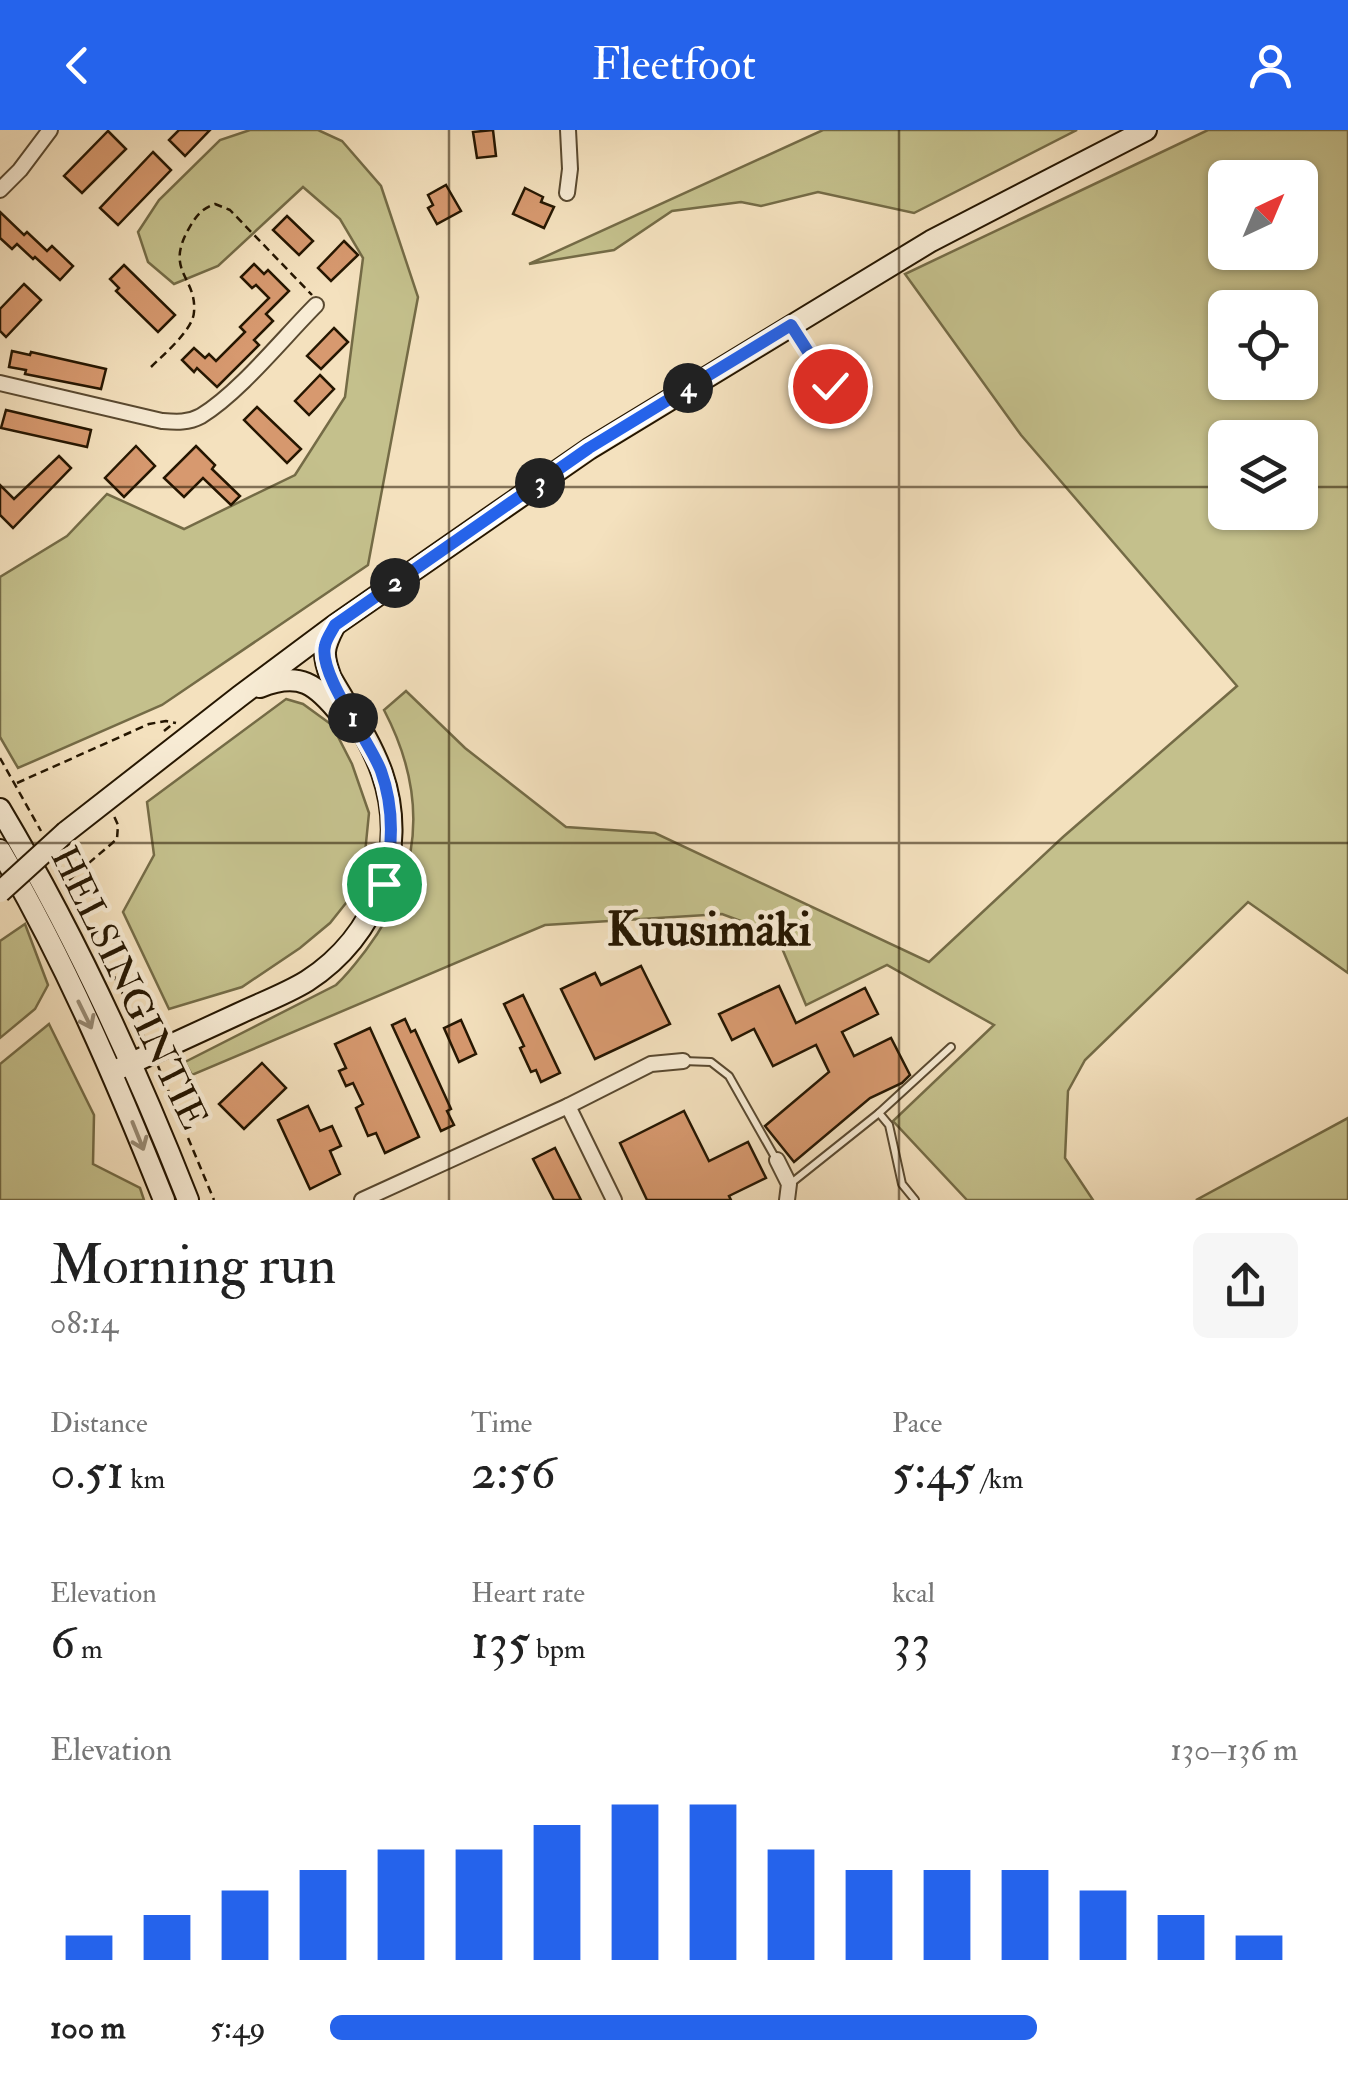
<!DOCTYPE html>
<meta charset="utf-8">
<style>
:root{--surface:#fff;--page:#f6f6f6;--text:#222;--muted:#767676;--accent:#2563eb}
body{margin:0;font-family:"IM FELL Double Pica",serif;background:var(--page);color:var(--text);height:100vh;display:flex;flex-direction:column;font-size:38px;white-space:nowrap}
*{box-sizing:border-box;margin:0}
p{font-size:32px;color:var(--muted)}
.icon{flex:none;width:55px;height:55px;fill:none;stroke:currentColor;stroke-width:2;stroke-linecap:round;stroke-linejoin:round}
.map{position:relative;height:1070px;overflow:hidden}
.side{display:flex;flex-direction:column;background:var(--surface);flex:1}
.side>*{flex:none}
.needle{width:65px;rotate:44deg}
.buttons{position:absolute;left:1208px;top:30px;display:grid;gap:20px}
.buttons a{display:grid;place-items:center;width:110px;height:110px;border-radius:15px;background:var(--surface);box-shadow:0 2px 8px #0004;font-size:50px}
.pin{position:absolute;display:grid;place-items:center;width:85px;height:85px;color:#fff;margin:-42px;border:5px solid #fff;border-radius:50%;box-shadow:0 2px 10px #0007}
.km{position:absolute;width:50px;height:50px;margin:-25px;border-radius:50%;background:#222;color:#fff;font-size:28px;line-height:50px;text-align:center}
.round{display:grid;place-items:center;flex:none;width:105px;height:105px;border-radius:15px;background:var(--page)}
.overview{display:flex;align-items:center;justify-content:space-between;height:170px;padding:0 50px}
h1{font-size:55px;font-weight:600;line-height:75px}
.stats{display:grid;grid-template-columns:repeat(3,1fr);gap:15px;height:170px;padding:10px 50px}
.stats div{display:grid;align-content:center}
.stats b{font-size:50px;font-weight:600}
.stats small{font-size:28px;font-weight:400}
.stats p{font-size:28px}
.chart{height:280px;padding:20px 50px}
.chart p{display:flex;justify-content:space-between}
.chart svg{width:100%;height:180px;margin-top:10px;stroke:var(--accent);stroke-width:6}
ul{padding:0 50px;list-style:none;font-size:32px}
li{display:grid;grid-template-columns:160px 120px 1fr;align-items:center;height:75px}
li i{height:25px;border-radius:12px;background:var(--accent)}
header{display:flex;justify-content:space-between;align-items:center;height:130px;padding:0 50px;background:var(--accent);color:#fff;font-size:45px;font-weight:600}
.map>svg:first-child{display:block}
.green{fill:#c4c08c;stroke:#746b46;stroke-width:2.5;fill-rule:evenodd}
.building{fill:#d7996f;stroke:#251601;stroke-width:2.5}
.lines{fill:none;stroke-linecap:round;stroke-linejoin:round}
.service-casing{stroke:#594930;stroke-width:10}
.minor-casing{stroke:#594930;stroke-width:18}
.secondary-casing{stroke:#251601;stroke-width:24}
.path{stroke:#251601;stroke-width:2.5;stroke-dasharray:8 5;stroke-linecap:butt}
.service{stroke:#f8ecd5;stroke-width:6}
.minor{stroke:#f8ecd5;stroke-width:14}
.secondary{stroke:#f8ecd5;stroke-width:20}
.secondary-bridge-casing{stroke:#251601;stroke-width:24;stroke-linecap:butt}
.secondary-bridge{stroke:#f8ecd5;stroke-width:20}
.oneway{stroke:#998c76}
.route-casing{stroke:#fff;stroke-width:20}
.route{stroke:#2563eb;stroke-width:12}
.grid{fill:none;stroke:#251601;stroke-width:2.5;stroke-opacity:0.55}
.labels{text-anchor:middle;dominant-baseline:central;stroke-width:9;stroke-linejoin:round;paint-order:stroke}
.street-label{font-size:38px;fill:#251601;stroke:#f8ecd5}
.district-label{font-size:48px;font-weight:bold;fill:#251601;stroke:#f8ecd5}
</style>
<header><svg class="icon" aria-label="back" viewBox="0 0 24 24"><path d="M15 5l-7 7 7 7"/></svg>Fleetfoot<svg class="icon" aria-label="person" viewBox="0 0 24 24"><circle cx="12" cy="8" r="4"/><path d="M4 21q1-7 8-7t8 7"/></svg></header>
<div class="map">
<svg width="1348" height="1070" viewBox="0 0 1348 1070">
<rect width="100%" height="100%" fill="#f4e1be"/>
<filter id="stains"><feTurbulence type="fractalNoise" baseFrequency=".002" numOctaves="4"/><feColorMatrix values="0 0 0 0 .2 0 0 0 0 .09 0 0 0 0 .02 0 0 0 .5 -.17"/></filter>
<radialGradient id="worn" r=".72"><stop offset=".6" stop-color="#630" stop-opacity="0"/><stop offset="1" stop-color="#630" stop-opacity=".3"/></radialGradient>
<!-- green -->
<g class="green">
<polygon points="250,0 318,0 342,11 381,56 418,167 368,435 162,575 18,638 0,607 0,447 67,406 107,364 184,399 295,345 345,267 363,128 340,89 303,57 218,136 174,154 148,132 138,102 159,70 220,10"/>
<polygon points="823,0 1077,0 914,83 818,62 761,76 741,72 672,81 614,120 529,134"/>
<path d="M1208 0H1348V843L1248 772 1085 930 1068 961 1065 1028 1093 1070H967L893 991 994 895 887 835 806 875 776 804 722 784 545 795 192 945 185 932 336 855C348 844 356 833 366 820 423 744 428 664 384 580L406 561 465 618 566 697 655 703 929 832 1063 707 1237 556 1021 305 905 144ZM1225 48H1300V122H1225ZM1225 178H1300V252H1225ZM1225 308H1300V382H1225Z"/>
<polygon points="286,569 303,574 332,595 352,634 369,683 365,723 350,768 330,793 300,818 242,857 169,879 123,782 154,725 147,672"/>
<polygon points="25,794 48,855 35,879 0,908 0,811"/>
<polygon points="49,894 94,985 93,1034 140,1058 144,1070 0,1070 0,934"/>
<polygon points="1348,988 1348,1070 1196,1070"/>
</g>
<!-- building -->
<g class="building">
<polygon points="179,0 210,0 185,26 169,10"/>
<polygon points="493,0 496,26 477,28 473,2"/>
<polygon points="108,1 126,19 82,63 64,46"/>
<polygon points="153,22 171,40 118,95 100,78"/>
<polygon points="446,55 461,81 437,94 428,78 433,75 428,65"/>
<polygon points="525,58 543,67 541,72 554,77 544,98 513,84"/>
<polygon points="0,82 24,105 27,102 47,121 52,116 73,136 60,150 35,127 33,129 17,114 12,119 0,108"/>
<polygon points="287,86 313,111 299,125 273,100"/>
<polygon points="344,111 358,125 331,151 318,138"/>
<polygon points="254,134 264,144 268,140 289,161 266,184 273,191 254,210 259,215 217,257 197,238 194,242 182,230 194,218 205,228 209,224 216,231 245,202 240,197 269,168 256,155 252,158 241,147"/>
<polygon points="124,135 175,185 158,202 116,161 119,158 110,149"/>
<polygon points="24,154 41,170 6,207 0,201 0,179"/>
<polygon points="334,198 348,212 321,239 307,226"/>
<polygon points="12,221 30,225 31,222 106,239 101,259 25,244 26,240 9,237"/>
<polygon points="320,245 334,259 309,285 295,271"/>
<polygon points="257,277 301,319 287,333 244,290"/>
<polygon points="6,280 91,300 87,317 1,298"/>
<polygon points="136,316 155,336 124,367 105,348"/>
<polygon points="196,316 215,335 212,339 240,366 231,375 203,348 184,367 164,348"/>
<polygon points="59,326 71,338 13,398 0,385 0,355 14,369"/>
<polygon points="641,836 670,894 595,929 561,859 595,843 601,855"/>
<polygon points="779,856 796,893 865,858 878,884 842,902 854,926 891,908 910,945 902,953 870,968 794,1032 765,996 829,942 816,915 773,936 754,899 732,910 719,884"/>
<polygon points="523,865 560,943 541,952 536,940 531,942 520,918 524,916 504,874"/>
<polygon points="405,889 411,902 415,900 451,979 447,981 454,995 441,1001 392,895"/>
<polygon points="461,890 476,924 459,932 444,898"/>
<polygon points="370,898 419,1007 385,1023 376,1003 368,1006 356,978 363,974 353,953 346,956 339,941 346,938 335,914"/>
<polygon points="262,933 286,958 244,999 219,974"/>
<polygon points="308,976 320,1001 332,996 341,1016 330,1021 340,1044 310,1059 278,990"/>
<polygon points="684,981 709,1031 748,1012 766,1048 729,1066 731,1070 647,1070 620,1013"/>
<polygon points="555,1018 581,1070 554,1070 533,1029"/>
</g>
<g class="lines">
<defs>
<g id="service">
<polyline points="683,931 711,932 729,946 776,1029"/>
<polyline points="879,983 889,995 902,1054 915,1070"/>
<polyline points="790,1054 879,983 951,917"/>
</g>
<g id="minor">
<polyline points="0,60 20,40 50,0"/>
<polyline points="567,63 570,39 568,0"/>
<polyline points="791,195 830,256"/>
<path d="M0 253 162 291C176 292 188 293 201 286 240 262 283 208 316 175"/>
<polyline points="568,976 651,934 683,931"/>
<polyline points="777,1030 789,1054 787,1070"/>
<polyline points="362,1070 568,976 614,1070"/>
</g>
<g id="secondary">
<path d="M260 557C300 541 316 554 341 585"/>
<path d="M0 679C74 803 135 935 188 1070"/>
<polyline points="66,702 240,566 335,495 589,319 931,111 1146,0"/>
<path d="M0 720C65 831 116 950 164 1070"/>
<path d="M112 942C154 923 196 903 238 884 261 873 286 864 307 851 377 806 409 721 382 643 370 609 348 578 331 548 322 525 323 518 334 497"/>
</g>
</defs>
<!-- service casing -->
<use href="#service" class="service-casing"/>
<!-- minor casing -->
<use href="#minor" class="minor-casing"/>
<!-- secondary casing -->
<use href="#secondary" class="secondary-casing"/>
<!-- path -->
<g class="path">
<path d="M151 237C164 224 193 200 194 182 197 147 165 142 188 100 195 88 200 79 215 74L230 80 312 165"/>
<polyline points="164,601 174,593"/>
<polyline points="0,628 41,701"/>
<polyline points="17,653 149,594 166,591 176,593"/>
<polyline points="57,730 146,911"/>
<polyline points="69,750 117,709 118,695 114,686"/>
<polyline points="158,936 214,1070"/>
</g>
<!-- service -->
<use href="#service" class="service"/>
<!-- minor -->
<use href="#minor" class="minor"/>
<!-- secondary -->
<use href="#secondary" class="secondary"/>
<defs>
<polyline id="secondary-bridge" points="0,762 66,702"/>
</defs>
<!-- secondary-bridge casing -->
<use href="#secondary-bridge" class="secondary-bridge-casing"/>
<!-- secondary-bridge -->
<use href="#secondary-bridge" class="secondary-bridge"/>
</g>
<!-- one-way arrows -->
<defs><path id="oneway-shaft" d="M-6 0H5M1.5-3L5.5 0L1.5 3" fill="none" stroke-width="1.6" stroke-linecap="round" stroke-linejoin="round" transform="scale(2.5)"/></defs>
<g class="oneway">
<use href="#oneway-shaft" transform="translate(85 885) rotate(64)"/>
<use href="#oneway-shaft" transform="translate(138 1006) rotate(68)"/>
</g>
<g class="lines">
<defs>
<path id="route" d="M384 754C393 717 394 677 381 641 370 611 318 544 325 516 326 509 332 501 335 495L589 318 791 195 830 256"/>
</defs>
<!-- route casing -->
<use href="#route" class="route-casing"/>
<!-- route -->
<use href="#route" class="route"/>
</g>
<!-- grid -->
<path class="grid" d="M449 0V1070M899 0V1070M0 357H1225M1300 357H1348M0 713H1348"/>
<g class="labels">
<!-- street labels -->
<g class="street-label">
<text transform="translate(129 858) rotate(64)">HELSINGINTIE</text>
</g>
<!-- district labels -->
<g class="district-label">
<text x="709" y="800">Kuusimäki</text>
</g>
</g>
<rect width="100%" height="100%" filter="url(#stains)"/>
<rect width="100%" height="100%" fill="url(#worn)"/>
</svg>
<div class="buttons">
<a><svg class="needle" viewBox="-14 -14 28 28"><path d="M0-13l5 13h-10z" fill="#e53935"/><path d="M0 13l5-13h-10z" fill="#767676"/></svg></a>
<a><svg class="icon" aria-label="locate" viewBox="0 0 24 24"><circle cx="12" cy="12" r="6"/><path d="M12 2v4M12 18v4M2 12h4M18 12h4"/></svg></a>
<a><svg class="icon" aria-label="layers" viewBox="0 0 24 24"><path d="M12 4l9 5-9 5-9-5zM3 14l9 5 9-5"/></svg></a>
</div>
<div class="pin" style="left:384px;top:754px;background:#1e9e55"><svg class="icon" aria-label="arrive" viewBox="0 0 24 24"><path d="M6 21V4h12l-3 4 3 4H6"/></svg></div>
<div class="pin" style="left:830px;top:256px;background:#d93025"><svg class="icon" aria-label="check" viewBox="0 0 24 24"><path d="M5 12l5 5 9-10"/></svg></div>
<b class="km" style="left:353px;top:588px">1</b>
<b class="km" style="left:395px;top:453px">2</b>
<b class="km" style="left:540px;top:353px">3</b>
<b class="km" style="left:688px;top:258px">4</b>
</div>
<section class="side">
<div class="overview"><div><h1>Morning run</h1><p>08:14</p></div><a class="round"><svg class="icon" aria-label="share" viewBox="0 0 24 24"><path d="M12 15V3M7 8l5-5 5 5M5 13v7h14v-7"/></svg></a></div>
<div class="stats">
<div><p>Distance</p><b>0.51<small> km</small></b></div>
<div><p>Time</p><b>2:56</b></div>
<div><p>Pace</p><b>5:45<small> /km</small></b></div>
</div>
<div class="stats">
<div><p>Elevation</p><b>6<small> m</small></b></div>
<div><p>Heart rate</p><b>135<small> bpm</small></b></div>
<div><p>kcal</p><b>33</b></div>
</div>
<div class="chart"><p><span>Elevation</span>130–136 m</p>
<svg viewBox="0 0 160 44" preserveAspectRatio="none"><path d="M5 44V38M15 44V33M25 44V27M35 44V22M45 44V17M55 44V17M65 44V11M75 44V6M85 44V6M95 44V17M105 44V22M115 44V22M125 44V22M135 44V27M145 44V33M155 44V38"/></svg>
</div>
<ul>
<li><b>100 m</b>5:49<i style="width:73%"></i></li>
</ul>
</section>
